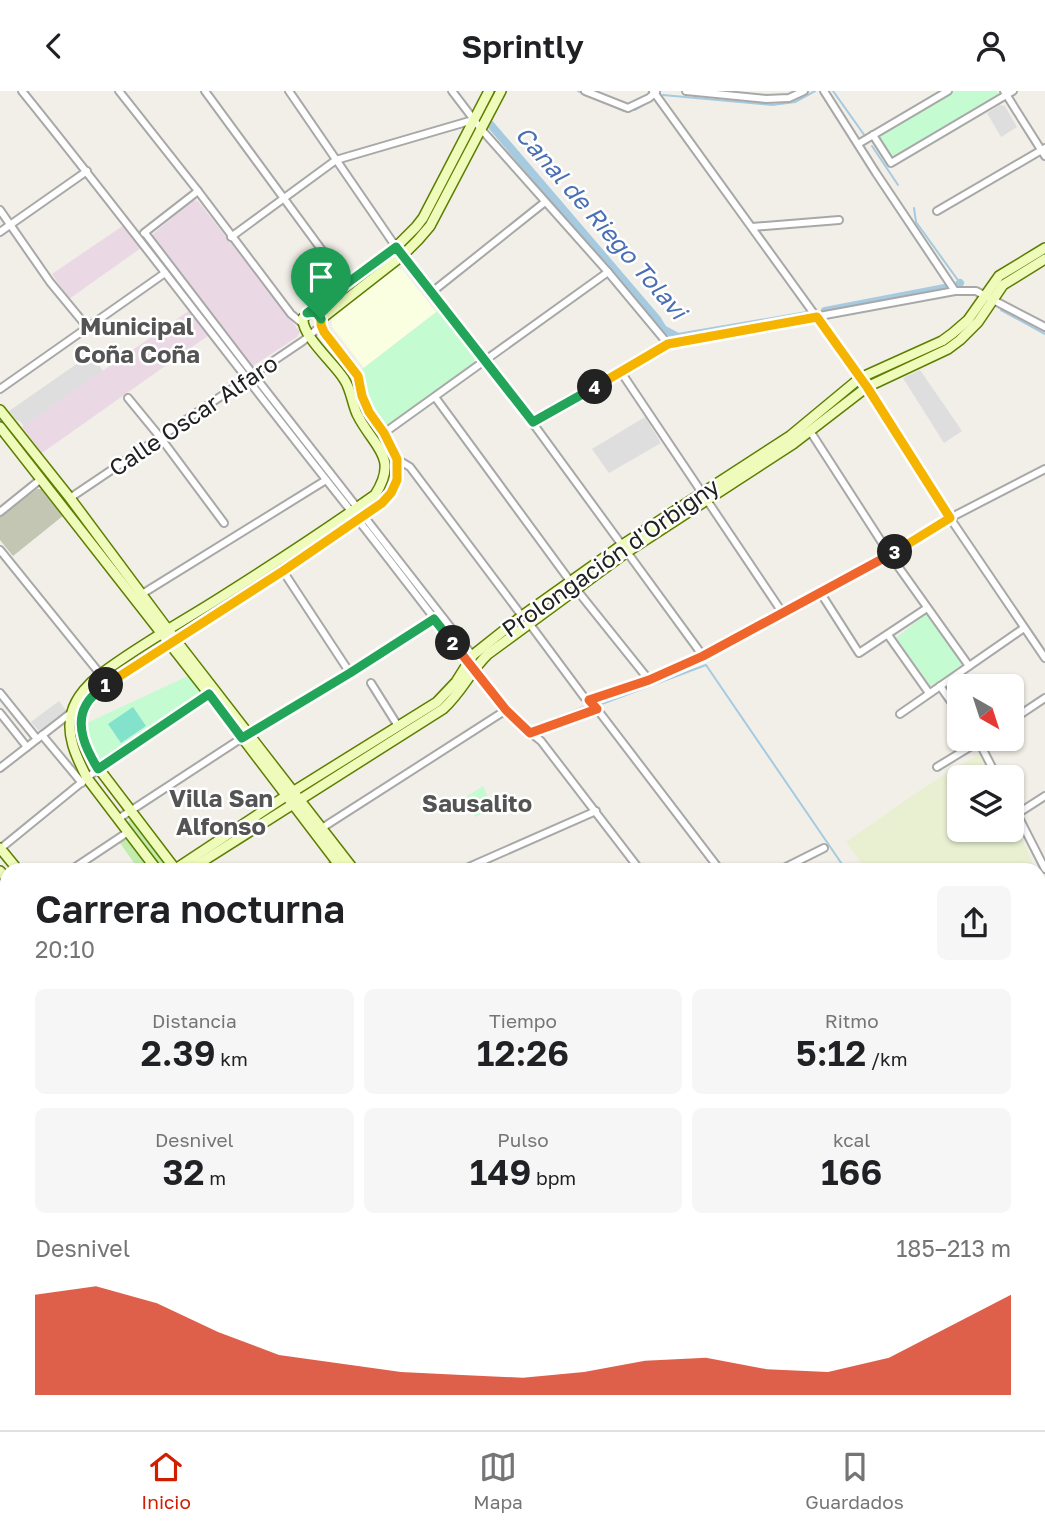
<!DOCTYPE html>
<html lang="es">
<meta charset="utf-8">
<style>
:root{--surface:#fff;--page:#f6f6f6;--text:#202124;--muted:#757577;--line:#e0e0e0;--accent:#d11e00}
body{margin:0;font-family:"Golos Text",sans-serif;background:var(--page);color:var(--text);height:100vh;display:flex;flex-direction:column;font-size:26px;white-space:nowrap}
*{box-sizing:border-box;margin:0}
p{font-size:23px;color:var(--muted)}
.icon{flex:none;width:38px;height:38px;fill:none;stroke:currentColor;stroke-width:2;stroke-linecap:round;stroke-linejoin:round}
.map{position:relative;flex:1;overflow:hidden}
.side{position:absolute;left:0px;top:772px;width:1046px;height:569px;display:flex;flex-direction:column;background:var(--surface);border-radius:21px 21px 0 0;box-shadow:0 2px 5px #0004}
.side>*{flex:none}
.needle{width:46px;rotate:141deg}
.fabs{position:absolute;left:947px;top:583px;display:grid;gap:14px}
.fabs a{display:grid;place-items:center;width:77px;height:77px;border-radius:10px;background:var(--surface);box-shadow:0 2px 5px #0004;font-size:35px}
.pin{position:absolute;display:grid;place-items:center;width:60px;height:60px;color:#fff;margin:-72px -30px;border-radius:50% 50% 50% 0;rotate:-45deg;box-shadow:0 0 7px #0007}
.pin .icon{rotate:45deg}
.km{position:absolute;width:35px;height:35px;margin:-18px;border-radius:50%;background:#222;color:#fff;font-size:19px;line-height:35px;text-align:center}
.round{display:grid;place-items:center;flex:none;width:74px;height:74px;border-radius:10px;background:var(--page)}
.summary{display:flex;align-items:center;justify-content:space-between;height:119px;padding:0 35px}
h1{font-size:38px;font-weight:600;line-height:52px}
.metrics{display:grid;grid-template-columns:repeat(3,1fr);gap:10px;height:119px;padding:7px 35px}
.metrics div{display:grid;align-content:center;border-radius:10px;background:var(--page);text-align:center}
.metrics b{font-size:35px;font-weight:600}
.metrics small{font-size:19px;font-weight:400}
.metrics p{font-size:19px}
.chart{height:196px;padding:14px 35px}
.chart p{display:flex;justify-content:space-between}
.chart svg{width:100%;height:126px;margin-top:7px;fill:var(--accent);opacity:.7}
header{display:flex;justify-content:space-between;align-items:center;height:91px;padding:0 35px;background:var(--surface);font-size:32px;font-weight:600}
.dock{display:flex;justify-content:space-around;align-items:center;height:98px;border-top:2px solid var(--line);background:var(--surface);font-size:19px;color:var(--muted)}
.dock a{display:grid;justify-items:center;gap:4px}
.dock .current{color:var(--accent)}
.map>svg:first-child{display:block}
.residential{fill:#dfdede}
.industrial{fill:#ead9e5}
.education{fill:#fbffe2}
.construction{fill:#c3c6b2}
.farmland{fill:#e9f0d2}
.grass{fill:#c2ecac}
.park{fill:#c4fbd0}
.pitch{fill:#83e2cb}
.lines{fill:none;stroke-linecap:round;stroke-linejoin:round}
.stream{stroke:#a6cae0;stroke-width:2}
.canal{stroke:#a6cae0;stroke-width:8}
.street-casing{stroke:#a8a8a8;stroke-width:10}
.secondary-casing{stroke:#5e7e02;stroke-width:12}
.street{stroke:#fff;stroke-width:6}
.secondary{stroke:#effbbb;stroke-width:9}
.split-1-casing{stroke:#fff;stroke-width:14}
.split-2-casing{stroke:#fff;stroke-width:14}
.split-3-casing{stroke:#fff;stroke-width:14}
.split-4-casing{stroke:#fff;stroke-width:14}
.split-5-casing{stroke:#fff;stroke-width:14}
.split-1{stroke:#f5b400;stroke-width:9}
.split-2{stroke:#22a559;stroke-width:9}
.split-3{stroke:#f0652b;stroke-width:9}
.split-4{stroke:#f5b400;stroke-width:9}
.split-5{stroke:#22a559;stroke-width:9}
.labels{text-anchor:middle;dominant-baseline:central;stroke-width:5;stroke-linejoin:round;paint-order:stroke}
.street-label{font-size:23px;fill:#212121;stroke:#fff}
.water-label{font-size:24px;font-style:italic;fill:#496fb4;stroke:#fff}
.neighbourhood-label{font-size:24px;font-weight:bold;fill:#545454;stroke:#fff}
</style>
<header><svg class="icon" aria-label="back" viewBox="0 0 24 24"><path d="M15 5l-7 7 7 7"/></svg>Sprintly<svg class="icon" aria-label="person" viewBox="0 0 24 24"><circle cx="12" cy="8" r="4"/><path d="M4 21q1-7 8-7t8 7"/></svg></header>
<div class="map">
<svg width="1045" height="1339" viewBox="0 0 1045 1339">
<rect width="100%" height="100%" fill="#f1efe7"/>
<!-- residential -->
<g class="residential">
<polygon points="1000,14 1005,15 1017,36 1001,46 987,22"/>
<polygon points="91,263 103,280 24,335 20,330 16,329 9,320"/>
<polygon points="920,279 962,340 944,352 903,287"/>
<polygon points="645,326 661,352 609,382 592,358"/>
<polygon points="59,610 67,621 43,639 38,639 31,631"/>
</g>
<!-- industrial -->
<g class="industrial">
<polygon points="193,109 198,110 300,241 297,246 253,275 152,147 153,143"/>
<polygon points="124,134 141,157 69,208 52,183"/>
<polygon points="190,219 209,244 42,362 22,336"/>
</g>
<!-- education -->
<polygon class="education" points="396,177 403,179 436,221 364,277 332,236 332,226"/>
<!-- construction -->
<polygon class="construction" points="37,398 43,398 64,424 13,465 0,449 0,425"/>
<!-- farmland -->
<g class="farmland">
<polygon points="982,662 993,686 959,686 959,738 1012,738 1012,726 1036,779 866,779 846,751 913,704 950,680"/>
<polygon points="1040,1051 1045,1059 1045,1174 1040,1178"/>
<polygon points="105,1334 331,1334 333,1339 108,1339"/>
</g>
<!-- grass -->
<g class="grass">
<polygon points="129,729 134,729 167,772 165,777 160,776 127,734"/>
<polygon points="124,749 129,749 149,775 150,779 139,779 120,752"/>
</g>
<!-- park -->
<g class="park">
<polygon points="954,0 996,0 999,4 891,68 878,45"/>
<path d="M439 219 475 267 474 271 387 335C368 327 367 297 361 279Z"/>
<polygon points="926,523 963,574 931,596 896,547"/>
<polygon points="190,584 200,598 201,605 102,672 97,671 89,651 87,632"/>
<polygon points="483,695 493,718 475,726 466,706"/>
</g>
<!-- pitch -->
<g class="pitch">
<polygon points="133,616 146,635 121,652 108,633"/>
<polygon points="0,791 7,799 7,883 0,887"/>
</g>
<g class="lines">
<!-- stream -->
<g class="stream">
<polyline points="578,0 584,3"/>
<polyline points="833,0 865,45"/>
<polyline points="663,4 772,14 795,11 815,0"/>
<polyline points="593,6 624,20"/>
<polyline points="635,19 652,9"/>
<polyline points="872,55 898,94"/>
<polyline points="914,117 916,131 960,192"/>
<polyline points="152,157 222,250"/>
<polyline points="1001,219 1045,243"/>
<polyline points="0,328 124,487"/>
<polyline points="364,430 468,564"/>
<polyline points="480,579 523,631"/>
<polyline points="599,614 706,574 846,779"/>
<polyline points="527,635 534,636 584,616"/>
<polyline points="1,766 12,779"/>
<polyline points="1040,1038 1045,1046"/>
<polyline points="395,1334 399,1339"/>
</g>
<!-- canal -->
<g class="canal">
<polyline points="490,33 657,228 663,238 678,246 813,223"/>
<polyline points="959,193 960,192"/>
<polyline points="825,220 950,196"/>
<polyline points="1040,1321 1043,1325"/>
<polyline points="773,1334 778,1339"/>
</g>
<defs>
<g id="street">
<path d="M22 0C136 141 245 288 359 430 396 477 432 525 469 572 491 600 512 629 541 650L640 779"/>
<polyline points="119,0 198,100 291,223 303,233"/>
<polyline points="205,0 346,192"/>
<polyline points="289,0 396,156 532,331 703,565"/>
<polyline points="452,0 481,38 608,181 668,253"/>
<polyline points="585,0 628,17 649,7 656,1"/>
<polyline points="653,0 867,296 950,427 1045,567"/>
<polyline points="686,0 766,8 789,7 804,0"/>
<polyline points="824,0 876,82 955,200 976,200 1045,236"/>
<polyline points="1004,0 1045,65"/>
<polyline points="873,44 891,72 1013,0"/>
<polyline points="858,53 948,0"/>
<polyline points="0,119 50,191 88,237"/>
<polyline points="937,120 1045,57"/>
<polyline points="752,136 839,129"/>
<polyline points="0,141 87,80"/>
<polyline points="144,142 198,100"/>
<polyline points="145,142 253,283 473,565"/>
<polyline points="231,146 336,69 473,29"/>
<polyline points="432,201 545,111"/>
<polyline points="621,281 782,521"/>
<polyline points="0,298 165,182"/>
<polyline points="435,306 570,490"/>
<polyline points="128,307 160,346 224,432"/>
<polyline points="532,331 668,253 955,200"/>
<polyline points="810,340 890,464 969,575"/>
<polyline points="384,342 608,181"/>
<polyline points="397,368 410,376 522,525"/>
<polyline points="70,407 303,250 316,239"/>
<polyline points="0,421 41,388"/>
<polyline points="0,459 101,584"/>
<polyline points="283,480 350,582"/>
<polyline points="576,498 649,589"/>
<polyline points="820,501 859,562 927,517"/>
<polyline points="142,503 326,389"/>
<polyline points="529,532 584,606 589,609 597,618 720,779"/>
<polyline points="888,544 929,602"/>
<polyline points="371,592 398,635"/>
<polyline points="940,595 959,622"/>
<polyline points="0,602 37,648"/>
<polyline points="589,609 649,589 703,565 890,464 950,427 1045,378"/>
<polyline points="0,622 27,656"/>
<polyline points="900,623 1024,537"/>
<polyline points="1012,629 1045,607"/>
<polyline points="530,642 597,618"/>
<polyline points="42,644 82,692"/>
<polyline points="978,649 997,686"/>
<polyline points="937,676 983,648"/>
<polyline points="0,677 72,621"/>
<polyline points="1012,713 1045,778"/>
<polyline points="1017,723 1045,705"/>
<polyline points="118,728 248,643 350,582 434,528"/>
<polyline points="322,737 506,619"/>
<polyline points="0,758 98,678 211,602"/>
<polyline points="71,779 128,741"/>
<polyline points="326,779 337,772"/>
<polyline points="462,779 596,720"/>
<polyline points="780,779 824,757"/>
<polyline points="1040,1029 1045,1036"/>
<polyline points="0,1034 7,1037"/>
<polyline points="1040,1046 1045,1053"/>
<polyline points="0,1080 7,1076"/>
<polyline points="1040,1262 1045,1270"/>
<polyline points="5,1274 1,1304 7,1316"/>
<polyline points="1040,1304 1045,1300"/>
<polyline points="1040,1309 1045,1316"/>
<polyline points="19,1334 23,1339"/>
<polyline points="86,1339 96,1334"/>
<polyline points="803,1339 810,1334"/>
<polyline points="1033,1339 1045,1331"/>
</g>
<g id="secondary">
<polyline points="321,228 403,164 418,149 430,135 501,0"/>
<polyline points="0,319 70,407 175,548 354,779"/>
<polyline points="0,336 209,603 343,779"/>
<polyline points="0,757 18,779"/>
<path d="M157 779 87 687C77 667 65 644 72 621 76 606 89 592 101 583 138 555 180 532 218 508 272 474 324 440 375 404 400 365 373 356 357 323 352 312 351 298 344 288 334 272 301 244 303 227L396 156 416 136 423 127 489 0"/>
<polyline points="174,779 286,705 437,611 456,591 473,564 522,525 622,454 790,345 860,287 942,250 953,242 968,229 999,185 1045,157"/>
<path d="M176 779 93 670C73 637 78 616 107 592L283 480 382 412C415 378 389 354 370 322 366 316 363 309 361 303 359 296 359 288 356 282 345 265 330 252 321 234"/>
<path d="M189 779 443 618C462 601 471 579 488 563L627 461 793 353 867 296 948 258 960 249 978 231 1003 194 1045 168"/>
<polyline points="0,780 7,788"/>
<polyline points="0,898 7,893"/>
<polyline points="1040,906 1045,904"/>
<polyline points="0,910 7,905"/>
<polyline points="0,1132 7,1122"/>
<polyline points="0,1165 7,1155"/>
<polyline points="383,1334 387,1339"/>
<polyline points="403,1334 407,1339"/>
<polyline points="782,1334 786,1339"/>
</g>
</defs>
<!-- street casing -->
<use href="#street" class="street-casing"/>
<!-- secondary casing -->
<use href="#secondary" class="secondary-casing"/>
<!-- street -->
<use href="#street" class="street"/>
<!-- secondary -->
<use href="#secondary" class="secondary"/>
</g>
<g class="lines">
<defs>
<polyline id="split-1" points="106,594 283,480 382,412 391,402 397,389 397,368 384,342 369,321 362,305 358,285 324,241 321,234 321,228"/>
<path id="split-2" d="M106 594C99 599 90 606 86 614 74 635 87 660 98 678L209 603 242 647 350 582 434 528 453 552"/>
<polyline id="split-3" points="453,552 506,619 530,642 597,618 589,609 649,589 703,565 895,461"/>
<polyline id="split-4" points="595,296 668,253 817,226 867,296 950,427 895,461"/>
<polyline id="split-5" points="321,228 316,221 307,222 396,156 533,331 595,296"/>
</defs>
<!-- split-1 casing -->
<use href="#split-1" class="split-1-casing"/>
<!-- split-2 casing -->
<use href="#split-2" class="split-2-casing"/>
<!-- split-3 casing -->
<use href="#split-3" class="split-3-casing"/>
<!-- split-4 casing -->
<use href="#split-4" class="split-4-casing"/>
<!-- split-5 casing -->
<use href="#split-5" class="split-5-casing"/>
<!-- split-1 -->
<use href="#split-1" class="split-1"/>
<!-- split-2 -->
<use href="#split-2" class="split-2"/>
<!-- split-3 -->
<use href="#split-3" class="split-3"/>
<!-- split-4 -->
<use href="#split-4" class="split-4"/>
<!-- split-5 -->
<use href="#split-5" class="split-5"/>
</g>
<g class="labels">
<!-- street labels -->
<g class="street-label">
<text transform="translate(193 324) rotate(-34)">Calle Oscar Alfaro</text>
<text transform="translate(610 466) rotate(-35)">Prolongación d'Orbigny</text>
</g>
<!-- water labels -->
<g class="water-label">
<text transform="translate(602 131) rotate(49)">Canal de Riego Tolavi</text>
</g>
<!-- neighbourhood labels -->
<g class="neighbourhood-label">
<text x="137" y="234">Municipal<tspan x="137" dy="28">Coña Coña</tspan></text>
<text x="221" y="706">Villa San<tspan x="221" dy="28">Alfonso</tspan></text>
<text x="477" y="711">Sausalito</text>
</g>
</g>
</svg>
<div class="fabs">
<a><svg class="needle" viewBox="-14 -14 28 28"><path d="M0-13l5 13h-10z" fill="#e53935"/><path d="M0 13l5-13h-10z" fill="#757577"/></svg></a>
<a><svg class="icon" aria-label="layers" viewBox="0 0 24 24"><path d="M12 4l9 5-9 5-9-5zM3 14l9 5 9-5"/></svg></a>
</div>
<div class="pin" style="left:321px;top:228px;background:#1e9e55"><svg class="icon" aria-label="arrive" viewBox="0 0 24 24"><path d="M6 21V4h12l-3 4 3 4H6"/></svg></div>
<b class="km" style="left:106px;top:594px">1</b>
<b class="km" style="left:453px;top:552px">2</b>
<b class="km" style="left:895px;top:461px">3</b>
<b class="km" style="left:595px;top:296px">4</b>
<section class="side">
<div class="summary"><div><h1>Carrera nocturna</h1><p>20:10</p></div><a class="round"><svg class="icon" aria-label="share" viewBox="0 0 24 24"><path d="M12 15V3M7 8l5-5 5 5M5 13v7h14v-7"/></svg></a></div>
<div class="metrics">
<div><p>Distancia</p><b>2.39<small> km</small></b></div>
<div><p>Tiempo</p><b>12:26</b></div>
<div><p>Ritmo</p><b>5:12<small> /km</small></b></div>
</div>
<div class="metrics">
<div><p>Desnivel</p><b>32<small> m</small></b></div>
<div><p>Pulso</p><b>149<small> bpm</small></b></div>
<div><p>kcal</p><b>166</b></div>
</div>
<div class="chart"><p><span>Desnivel</span>185–213 m</p>
<svg viewBox="0 0 160 44" preserveAspectRatio="none"><path d="M0 44V9L10 6L20 12L30 22L40 30L50 33L60 36L70 37L80 38L90 36L100 32L110 31L120 35L130 36L140 31L150 20L160 9V44z"/></svg>
</div>
</section>
</div>
<nav class="dock">
<a class="current"><svg class="icon" aria-label="home" viewBox="0 0 24 24"><path d="M3 11l9-7 9 7M6 9v11h12V9"/></svg>Inicio</a>
<a><svg class="icon" aria-label="map" viewBox="0 0 24 24"><path d="M3 6l6-2 6 2 6-2v14l-6 2-6-2-6 2zM9 4v14M15 6v14"/></svg>Mapa</a>
<a><svg class="icon" aria-label="saved" viewBox="0 0 24 24"><path d="M7 4h10v16l-5-4-5 4z"/></svg>Guardados</a>
</nav>
